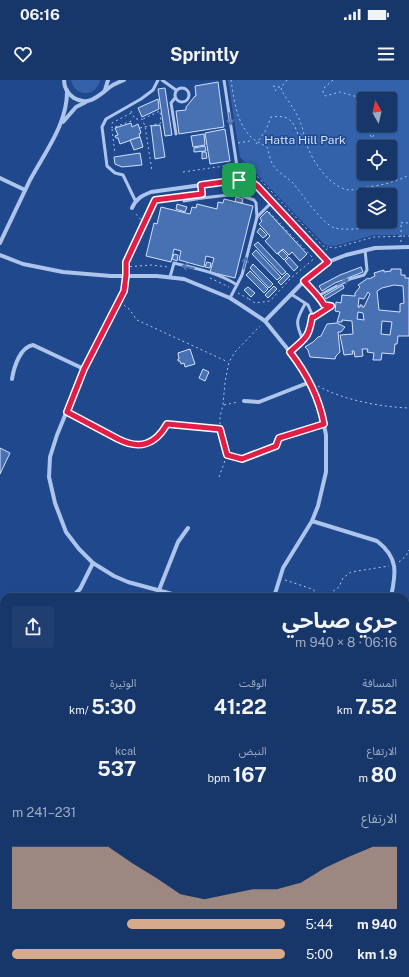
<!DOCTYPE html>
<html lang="ar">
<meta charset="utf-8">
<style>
:root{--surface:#17366a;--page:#203e70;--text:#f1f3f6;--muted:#9eabc1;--line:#36507e;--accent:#d6ab8b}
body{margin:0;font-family:"Public Sans","Noto Sans Arabic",sans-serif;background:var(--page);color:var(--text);direction:rtl;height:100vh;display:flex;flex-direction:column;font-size:15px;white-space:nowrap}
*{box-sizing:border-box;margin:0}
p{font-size:13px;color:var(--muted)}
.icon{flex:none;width:22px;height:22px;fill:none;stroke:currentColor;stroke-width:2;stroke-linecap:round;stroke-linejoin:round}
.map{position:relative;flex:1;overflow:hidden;direction:ltr}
.drawer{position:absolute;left:0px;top:513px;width:409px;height:384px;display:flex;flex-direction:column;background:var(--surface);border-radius:12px 12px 0 0;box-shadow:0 1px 3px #0004,0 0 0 1px var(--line);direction:rtl}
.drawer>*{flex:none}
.needle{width:26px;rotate:352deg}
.tools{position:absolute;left:357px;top:12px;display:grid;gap:8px}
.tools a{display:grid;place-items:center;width:40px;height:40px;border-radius:4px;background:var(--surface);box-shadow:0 1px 3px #0004,0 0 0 1px var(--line);font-size:20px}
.pin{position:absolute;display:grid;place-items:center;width:34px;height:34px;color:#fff;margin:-17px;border-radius:8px;box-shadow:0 2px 6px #0006}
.round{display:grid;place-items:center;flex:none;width:42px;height:42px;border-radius:4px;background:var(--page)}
.summary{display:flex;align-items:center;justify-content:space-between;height:68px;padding:0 12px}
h1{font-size:22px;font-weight:700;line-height:30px}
.figures{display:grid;grid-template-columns:repeat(3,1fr);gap:6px;height:68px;padding:4px 12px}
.figures div{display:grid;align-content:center}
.figures b{font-size:20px;font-weight:700}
.figures small{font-size:11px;font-weight:400}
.figures p{font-size:11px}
.chart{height:112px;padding:8px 12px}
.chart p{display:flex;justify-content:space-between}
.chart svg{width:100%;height:72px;margin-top:4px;fill:var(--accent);opacity:.7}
ul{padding:0 12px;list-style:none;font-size:13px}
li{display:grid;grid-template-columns:64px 48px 1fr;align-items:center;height:30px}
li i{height:10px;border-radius:5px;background:var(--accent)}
.status{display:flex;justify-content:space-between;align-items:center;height:28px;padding:0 20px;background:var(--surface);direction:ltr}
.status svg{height:11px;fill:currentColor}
header{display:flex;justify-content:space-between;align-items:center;height:52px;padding:0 12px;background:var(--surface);font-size:18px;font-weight:700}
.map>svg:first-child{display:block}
.green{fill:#3361aa;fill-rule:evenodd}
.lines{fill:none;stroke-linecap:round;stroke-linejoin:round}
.stream{stroke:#a1bfed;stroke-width:2}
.building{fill:#4871b4;stroke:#d2e1f9;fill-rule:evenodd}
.path{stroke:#adc5ec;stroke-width:1;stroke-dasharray:2 3;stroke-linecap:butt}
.service{stroke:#adc5ec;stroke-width:3}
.minor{stroke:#adc5ec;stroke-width:4}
.secondary{stroke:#d9e5f9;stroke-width:8}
.oneway{stroke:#5174ae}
.route-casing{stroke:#fff;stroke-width:8}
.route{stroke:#e11d48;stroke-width:5}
.labels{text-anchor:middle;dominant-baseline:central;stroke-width:3;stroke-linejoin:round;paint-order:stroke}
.park-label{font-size:12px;fill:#d2e1f9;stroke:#1f488d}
</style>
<div class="status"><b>06:16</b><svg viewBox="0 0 49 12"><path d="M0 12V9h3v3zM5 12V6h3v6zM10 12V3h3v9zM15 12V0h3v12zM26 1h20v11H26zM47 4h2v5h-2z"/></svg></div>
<header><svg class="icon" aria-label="menu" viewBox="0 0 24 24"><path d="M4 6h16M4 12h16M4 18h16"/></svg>Sprintly<svg class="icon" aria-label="heart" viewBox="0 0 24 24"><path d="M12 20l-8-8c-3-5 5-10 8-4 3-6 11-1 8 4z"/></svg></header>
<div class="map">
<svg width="409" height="897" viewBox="0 0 409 897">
<rect width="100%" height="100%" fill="#1f488d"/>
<!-- green -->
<g class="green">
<path d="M71 0H100V1C95 17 75 18 71 0Z"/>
<path d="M228 0H409V155H374L335 166 325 165 240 77ZM364 19H390V45H364ZM364 67H390V93H364ZM364 115H390V141H364Z"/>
</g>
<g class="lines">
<!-- stream -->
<g class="stream">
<polyline points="0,883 4,882"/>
<polyline points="168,893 175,897"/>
</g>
</g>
<!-- building -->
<g class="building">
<polygon points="218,2 224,47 179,54 176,31 186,30 186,27 195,16 196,16 195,6"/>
<polygon points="165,8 172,55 165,56 158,9"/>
<polygon points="158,19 159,29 142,37 138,28"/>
<polygon points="131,43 132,47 138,44 141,53 139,54 140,57 120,64 118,58 116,58 115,56 118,55 115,48"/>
<polygon points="160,45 165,77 155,79 151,46"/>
<polygon points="225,49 230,81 210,84 205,53"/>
<polygon points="204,54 205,65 193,67 191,56"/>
<polygon points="140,57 143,67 134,70 130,60"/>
<polygon points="205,66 206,71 194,72 194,68"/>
<polygon points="202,72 206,72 207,78 202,79"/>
<polygon points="140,73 142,85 122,87 115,84 114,77"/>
<polygon points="236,117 243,119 242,123 235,122"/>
<polygon points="224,119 253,126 235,198 210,192 214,178 206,176 204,187 179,180 181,171 174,169 171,182 146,176 154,143 157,144 161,127 190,134 192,127 196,128 197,124 217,129 218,122 223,123"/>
<polygon points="177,124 187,127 185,132 176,129"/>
<polygon points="267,131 307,174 300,181 292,172 289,175 283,169 277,174 265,161 270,156 259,144 262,141 260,138"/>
<polygon points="260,148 267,155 263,158 257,152"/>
<polygon points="258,162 286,192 282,195 254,165"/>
<polygon points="256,170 281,197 277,200 252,174"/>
<polygon points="282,170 288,176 284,180 278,174"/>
<polygon points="174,174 178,175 177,181 172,179"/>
<polygon points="289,177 298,187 294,191 285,181"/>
<polygon points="207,182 211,183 210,188 205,187"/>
<polygon points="253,184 273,204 269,208 250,188"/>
<polygon points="361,187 363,192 335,203 322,211 319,206 340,195"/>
<path d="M391 189H401V195H405V198H409V256H398L397 264H395L394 274 382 273 381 280H373L374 273 367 272 368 269H362L363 276 355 277 354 271H352L353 274 344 275 340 255 353 254 352 241 342 240V242H337L340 232 335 231 336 222 341 223 342 215 355 216V213L360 207 358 205 368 198 369 199 375 196 374 193 384 190V192L391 191ZM394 205 403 206 404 223 400 224V232L379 230 377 211 382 208ZM368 212 370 214 364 227H362V225H360V227H358L359 218 364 219ZM358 232 363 233 364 240 357 239ZM382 241 392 242 390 255 381 254Z"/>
<polygon points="250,191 268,209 264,213 246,195"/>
<polygon points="287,193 290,196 281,205 278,202"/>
<polygon points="343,205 344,208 326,219 324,216"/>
<polygon points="274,206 277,209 268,218 265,215"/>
<polygon points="248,207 255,213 251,217 244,210"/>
<polygon points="337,243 345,247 341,252 338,252 340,272 336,276 335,279 310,277 308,270 305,267 313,262 318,257 321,256 327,244"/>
<polygon points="190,269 195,284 185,287 184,283 181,284 180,281 178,281 178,279 179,279 178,273"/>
<polygon points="203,289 209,292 205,301 199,298"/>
<polygon points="0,368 10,373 0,394"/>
</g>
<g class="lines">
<!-- path -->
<g class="path">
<path d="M231 0C234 19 236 42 251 57 255 61 262 64 267 67 269 73 270 80 273 85 278 93 287 97 293 103 302 114 323 145 335 148 359 153 385 141 409 143"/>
<path d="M287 0 282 6 281 10C288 21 297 32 301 44 304 51 304 59 307 65 312 81 331 109 350 110 355 110 362 108 368 107 383 105 396 102 409 95"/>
<polyline points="333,0 324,8 323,12 325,16 340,12 365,19"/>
<polyline points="273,6 278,7"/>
<polyline points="275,11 278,7 281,7"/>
<polyline points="131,31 135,39 142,39 145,46 152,91"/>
<polyline points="131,33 112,43 112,48 134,40"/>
<polyline points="364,47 367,50 372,58 380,45"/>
<polyline points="140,48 161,43 160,31 143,39"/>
<polyline points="112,49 115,74"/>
<polyline points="238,63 250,61 252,59"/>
<path d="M256 64 266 50 271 37C288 35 293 39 298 55H304"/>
<polyline points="243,83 244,83 254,93 323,166 328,167"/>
<polyline points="183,92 231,85"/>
<polyline points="231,109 245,108 252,113"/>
<polyline points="269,132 314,179"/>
<polyline points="144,143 155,120 181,117"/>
<polyline points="401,162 401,143"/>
<polyline points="326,170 329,167 335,168 374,157 409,156"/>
<polyline points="125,187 151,185 168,187"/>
<polyline points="125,189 126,182 144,143 135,133"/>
<polyline points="210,198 229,207"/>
<polyline points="238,213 249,219 247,221"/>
<polyline points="249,219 255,223 270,221 291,198 315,178"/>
<polyline points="322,220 324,225 335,226"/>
<polyline points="124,225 129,229 137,240 228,282"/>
<polyline points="318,235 330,226"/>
<path d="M318 306C343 320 381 327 409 328"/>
<polyline points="224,325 238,322"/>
<polyline points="172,344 220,349"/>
<polyline points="228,375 242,379 276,366 279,358 318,346"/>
<polyline points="219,397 227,375 220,349 220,337 223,325 225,302 229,282 235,272 260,246"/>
<polyline points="399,482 406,476 409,470"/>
<polyline points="285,500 312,509 323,517"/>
<polyline points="325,517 339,507 343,498 351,492 389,486"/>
<polyline points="0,546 4,545"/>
</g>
<!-- service -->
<g class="service">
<polyline points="162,0 176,10"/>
<polyline points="224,0 239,100"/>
<circle cx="182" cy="15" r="7"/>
<polyline points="175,18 171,23 176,54"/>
<polyline points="201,105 202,118 237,114 254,120 256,123 257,137 242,195 230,218"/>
<polyline points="135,120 123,95 115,93 107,86 102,47 106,39 141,19 153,10 158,0"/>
<polyline points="184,121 202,118"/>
<polyline points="257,137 272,122"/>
<path d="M170 197 174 183C195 188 219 193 237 205"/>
<polyline points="304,201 315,213 320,215 350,199 364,195 367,190 365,170"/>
<path d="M303 260C295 243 296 240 305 224"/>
<polyline points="290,272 309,253 312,234 308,225 291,214"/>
</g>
<!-- minor -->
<g class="minor">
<path d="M64 0C64 8 68 14 74 18 89 27 99 15 110 7 114 4 119 2 124 0"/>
<polyline points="105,10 108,0"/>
<polyline points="63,42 76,27 86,22"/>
<polyline points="0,98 25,110"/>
<path d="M132 128C136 119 141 116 151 112L245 99 257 106 328 182"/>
<path d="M0 163C10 142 20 121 30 100 45 72 68 43 67 10"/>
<polyline points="0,175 23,184 63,192 111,196 157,196 184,199 230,218 244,227 265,241 290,272 306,294 320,325 326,355 326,392 318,426 312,441 283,488 274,517"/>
<polyline points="126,195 124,211 84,289 57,355 50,377 49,397 55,423 66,452 79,469 93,483 114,496 128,502 183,517"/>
<polyline points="265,241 304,201 328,182 346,175 375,168 409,167"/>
<path d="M12 299C14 287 20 267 33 265L84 289"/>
<polyline points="244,321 259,322 310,302"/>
<path d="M67 332 118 359C140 369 155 365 167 343"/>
<path d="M312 441 377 461C399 478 396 493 391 517"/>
<polyline points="159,510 178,462 188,448"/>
<polyline points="72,517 80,509 93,483"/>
<polyline points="0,571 4,571"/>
<polyline points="405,639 409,638"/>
</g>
<!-- secondary -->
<g class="secondary">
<polyline points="0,849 4,851"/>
<polyline points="73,893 78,897"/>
</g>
</g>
<!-- one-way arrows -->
<defs><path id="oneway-shaft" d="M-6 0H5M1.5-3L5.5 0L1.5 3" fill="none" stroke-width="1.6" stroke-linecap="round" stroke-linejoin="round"/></defs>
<g class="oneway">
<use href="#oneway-shaft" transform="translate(230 39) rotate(82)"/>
<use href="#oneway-shaft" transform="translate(245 183) rotate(-76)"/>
<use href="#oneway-shaft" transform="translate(188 187) rotate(-167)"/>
<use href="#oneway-shaft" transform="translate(343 202) rotate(-29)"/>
</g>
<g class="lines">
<defs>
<path id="route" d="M245 99 249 100 257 106 328 182 304 201C311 209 319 216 324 225L331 226 314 237H312C309 258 305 258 290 272 307 294 319 317 324 344L279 358 276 366 242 379 227 375 220 349 167 344C155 365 140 370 118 359L67 332 84 289 124 211 126 195V182L155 120 202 114 201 105Z"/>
</defs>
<!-- route casing -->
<use href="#route" class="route-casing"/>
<!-- route -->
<use href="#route" class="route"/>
</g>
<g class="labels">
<!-- park labels -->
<g class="park-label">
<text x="305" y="60">Hatta Hill Park</text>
</g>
</g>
</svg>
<div class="tools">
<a><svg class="needle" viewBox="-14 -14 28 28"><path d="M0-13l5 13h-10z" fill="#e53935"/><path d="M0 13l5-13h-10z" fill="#9eabc1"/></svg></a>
<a><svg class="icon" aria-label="locate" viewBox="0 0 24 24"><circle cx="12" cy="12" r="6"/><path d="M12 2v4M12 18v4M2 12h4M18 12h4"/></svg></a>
<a><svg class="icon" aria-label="layers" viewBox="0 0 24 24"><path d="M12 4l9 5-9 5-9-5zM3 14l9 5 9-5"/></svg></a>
</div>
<div class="pin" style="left:239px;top:100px;background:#1e9e55"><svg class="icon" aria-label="arrive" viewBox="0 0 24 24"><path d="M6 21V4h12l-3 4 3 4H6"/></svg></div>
<section class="drawer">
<div class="summary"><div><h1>جري صباحي</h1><p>06:16 · 8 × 940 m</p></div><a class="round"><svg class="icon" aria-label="share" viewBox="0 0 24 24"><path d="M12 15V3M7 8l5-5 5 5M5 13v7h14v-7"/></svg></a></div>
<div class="figures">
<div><p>المسافة</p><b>7.52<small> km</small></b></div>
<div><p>الوقت</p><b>41:22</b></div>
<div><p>الوتيرة</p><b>5:30<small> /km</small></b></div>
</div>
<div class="figures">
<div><p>الارتفاع</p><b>80<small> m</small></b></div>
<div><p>النبض</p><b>167<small> bpm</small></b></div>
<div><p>kcal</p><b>537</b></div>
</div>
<div class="chart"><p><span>الارتفاع</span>231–241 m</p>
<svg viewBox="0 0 160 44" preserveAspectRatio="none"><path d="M0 44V6L10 6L20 6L30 6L40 6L50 16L60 25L70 35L80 38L90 35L100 32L110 32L120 28L130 19L140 12L150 6L160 6V44z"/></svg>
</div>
<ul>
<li><b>940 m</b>5:44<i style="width:58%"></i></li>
<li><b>1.9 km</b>5:00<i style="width:100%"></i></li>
</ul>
</section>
</div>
